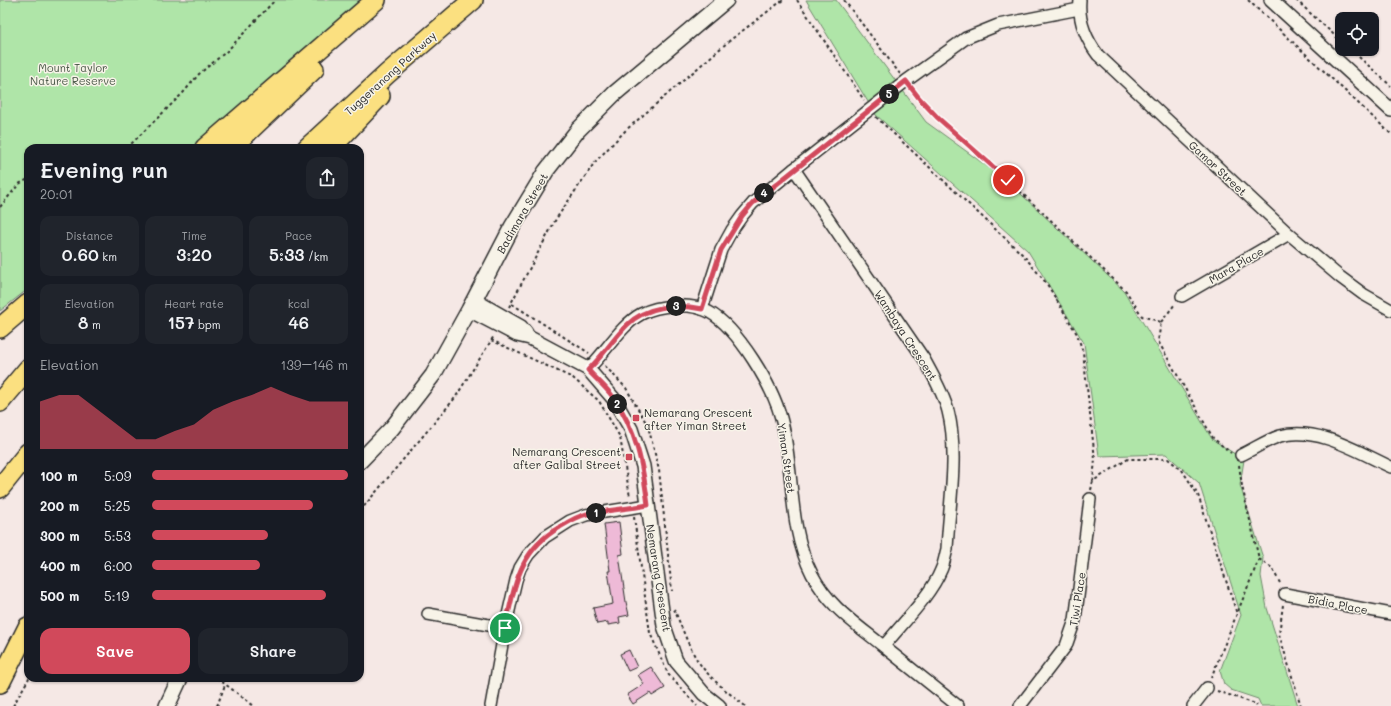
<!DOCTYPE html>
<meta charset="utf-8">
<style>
:root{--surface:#171b24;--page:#20242c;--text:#f1f3f6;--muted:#9ea1a6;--accent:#d1495b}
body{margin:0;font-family:Mali,sans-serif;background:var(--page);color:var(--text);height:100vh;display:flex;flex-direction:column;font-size:15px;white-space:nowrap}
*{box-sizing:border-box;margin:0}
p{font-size:13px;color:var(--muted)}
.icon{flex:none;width:22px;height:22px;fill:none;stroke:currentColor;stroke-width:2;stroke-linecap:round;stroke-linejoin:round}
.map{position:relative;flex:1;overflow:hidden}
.drawer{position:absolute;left:24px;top:144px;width:340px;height:538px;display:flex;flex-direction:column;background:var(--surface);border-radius:12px;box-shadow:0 1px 3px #0004}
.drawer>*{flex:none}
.fabs{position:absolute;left:1335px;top:12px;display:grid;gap:8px}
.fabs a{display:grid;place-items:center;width:44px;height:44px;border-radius:8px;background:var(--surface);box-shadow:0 1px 3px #0004;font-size:20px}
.pin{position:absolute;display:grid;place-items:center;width:34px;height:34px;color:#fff;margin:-17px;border:2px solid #fff;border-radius:50%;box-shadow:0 1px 4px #0007}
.km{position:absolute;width:20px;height:20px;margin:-10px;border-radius:50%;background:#222;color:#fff;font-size:11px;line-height:20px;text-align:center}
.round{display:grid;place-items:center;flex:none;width:42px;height:42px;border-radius:12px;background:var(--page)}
.headline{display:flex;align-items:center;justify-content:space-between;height:68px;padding:0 16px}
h1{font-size:22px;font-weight:600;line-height:30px}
.metrics{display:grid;grid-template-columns:repeat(3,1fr);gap:6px;height:68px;padding:4px 16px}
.metrics div{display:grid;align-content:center;border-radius:10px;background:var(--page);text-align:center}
.metrics b{font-size:17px;font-weight:600}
.metrics small{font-size:11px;font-weight:400}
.metrics p{font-size:11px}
.chart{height:112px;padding:8px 16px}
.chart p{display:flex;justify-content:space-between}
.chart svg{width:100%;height:72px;margin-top:4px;fill:var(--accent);opacity:.7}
.action{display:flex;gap:8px;margin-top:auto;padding:8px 16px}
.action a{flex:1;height:46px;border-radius:12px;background:var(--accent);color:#fff;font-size:16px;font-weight:600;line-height:46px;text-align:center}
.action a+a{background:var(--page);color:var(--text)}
ul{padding:0 16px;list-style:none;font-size:13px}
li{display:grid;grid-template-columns:64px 48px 1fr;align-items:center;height:30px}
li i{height:10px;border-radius:5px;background:var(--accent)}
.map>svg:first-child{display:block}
.green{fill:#afe5a8;stroke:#6d886a}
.building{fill:#eebad7;stroke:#2b2b2b}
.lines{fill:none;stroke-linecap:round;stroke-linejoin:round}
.minor-casing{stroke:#2b2b2b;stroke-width:14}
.tertiary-casing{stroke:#2b2b2b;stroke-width:16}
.secondary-casing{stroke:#2b2b2b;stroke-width:18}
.motorway-casing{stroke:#2b2b2b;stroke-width:22}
.path{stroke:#2b2b2b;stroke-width:2;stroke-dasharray:3 3;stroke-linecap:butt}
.minor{stroke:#f7f3e8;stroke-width:11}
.tertiary{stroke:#f7f3e8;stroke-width:13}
.secondary{stroke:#f7f3e8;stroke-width:15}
.motorway{stroke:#fbe080;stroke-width:19}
.route-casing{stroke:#fff;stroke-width:8}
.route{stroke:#d1495b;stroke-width:5}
.poi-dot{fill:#d1495b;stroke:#f7f3e8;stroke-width:1.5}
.labels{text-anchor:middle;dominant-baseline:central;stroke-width:3;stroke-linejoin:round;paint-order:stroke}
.park-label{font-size:11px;fill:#4c5a4a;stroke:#f7f3e8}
.street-label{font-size:11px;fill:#2b2b2b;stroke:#f7f3e8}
.poi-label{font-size:11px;fill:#2b2b2b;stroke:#f7f3e8;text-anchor:start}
</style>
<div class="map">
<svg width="1391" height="706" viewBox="0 0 1391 706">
<rect width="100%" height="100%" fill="#f5e8e5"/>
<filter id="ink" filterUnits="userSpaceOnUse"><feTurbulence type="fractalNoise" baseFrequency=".025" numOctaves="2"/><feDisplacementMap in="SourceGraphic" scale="8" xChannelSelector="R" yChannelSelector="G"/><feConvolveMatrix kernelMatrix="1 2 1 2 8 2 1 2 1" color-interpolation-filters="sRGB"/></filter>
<g filter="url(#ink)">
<!-- green -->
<g class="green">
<polygon points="0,0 385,0 202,148 28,148 28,289 0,311"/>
<polygon points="806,0 836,0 926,122 1006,180 1124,291 1212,439 1244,460 1240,485 1263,558 1261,576 1267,608 1298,706 1261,706 1258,699 1231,690 1224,684 1220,671 1241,615 1199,483 1166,454 1099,456 1084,343 1028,251 876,115"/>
</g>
<!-- building -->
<g class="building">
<polygon points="619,522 623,554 619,555 626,602 629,615 619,617 620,623 608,625 608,622 597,624 593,608 613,604 608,571 610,571 604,524"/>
<polygon points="629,650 637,667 628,671 620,654"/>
<polygon points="651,667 665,688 652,696 650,693 633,704 627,695 644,684 638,675"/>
</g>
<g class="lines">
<defs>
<g id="minor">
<path d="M1080 0C1078 21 1086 39 1098 55L1289 234 1340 277 1363 294 1391 310"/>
<path d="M794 169 924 359C933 376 943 392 948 411 959 453 949 506 947 549 945 556 944 564 941 570 931 595 901 625 884 646"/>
<polyline points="1182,296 1289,234"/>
<polyline points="702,309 721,250 732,230 742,216 753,203 794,169 906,81 966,38 998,25 1079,9"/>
<path d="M588 369C605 353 621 325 641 314 658 305 691 302 709 312 738 328 773 387 781 418 795 469 787 526 812 574 829 607 855 623 883 646 908 666 933 686 958 706"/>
<path d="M1241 455C1254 449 1267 440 1280 436 1318 426 1358 452 1391 467"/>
<polyline points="1285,594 1391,614"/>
<polyline points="428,614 505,628"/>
<polyline points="491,706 505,628 516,580 520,568 528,555 545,537 570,521 586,515 648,505"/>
<polyline points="1020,706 1066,646 1075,620 1077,605 1090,499"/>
<polyline points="1193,706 1207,688"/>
</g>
<g id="tertiary">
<polyline points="1271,0 1391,110"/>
<polyline points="474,300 521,327 526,333"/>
<polyline points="469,310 517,335 530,338 588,369 613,398 631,429 643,466 664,626 676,661 704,694 719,706"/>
</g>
<g id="secondary">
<polyline points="360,461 392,428 433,375 469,310 512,227 546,171 578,130 614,94 726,0"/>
<polyline points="167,706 180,678"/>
</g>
<g id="motorway">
<polyline points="205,148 376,0"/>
<polyline points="231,148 314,69"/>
<polyline points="307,148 387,74 473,0"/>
<polyline points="331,148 380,96"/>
<polyline points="0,328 28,304"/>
<polyline points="0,402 28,369"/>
<polyline points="0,488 28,453"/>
<polyline points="0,683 28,627"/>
</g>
</defs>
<!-- minor casing -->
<use href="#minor" class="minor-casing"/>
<!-- tertiary casing -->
<use href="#tertiary" class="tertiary-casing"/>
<!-- secondary casing -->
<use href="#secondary" class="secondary-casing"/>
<!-- motorway casing -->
<use href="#motorway" class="motorway-casing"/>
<!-- path -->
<g class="path">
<polyline points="797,0 864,100"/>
<polyline points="844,0 900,74"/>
<polyline points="1248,0 1391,134"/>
<polyline points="1296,0 1342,42"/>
<polyline points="1350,49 1391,86"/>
<polyline points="911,88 938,118 1008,180 1126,291 1142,316 1161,322 1158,341 1213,438 1231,453"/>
<polyline points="876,117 1024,256 1047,284 1077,334 1083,352 1095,459 1093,481"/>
<polyline points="127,148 183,93 199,74 227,51 275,0"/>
<polyline points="0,207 19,184 28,179"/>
<polyline points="512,304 589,353"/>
<polyline points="509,307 556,219 595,162 626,130 729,41 783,0"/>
<polyline points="1161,322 1175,304"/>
<polyline points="491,340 573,378 599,401 620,437 630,497"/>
<polyline points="605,366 626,388 648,426 659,470 672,591"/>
<polyline points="1239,465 1242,486 1259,559 1272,568 1281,585"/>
<polyline points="1091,490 1093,481 1128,459 1168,459 1182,470 1198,495 1237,614"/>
<polyline points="360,511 455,398 494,336"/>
<polyline points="634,517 650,633 668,674 697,706"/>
<polyline points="1283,605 1279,634 1301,706"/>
<path d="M674 609C681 625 687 643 696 658 708 678 728 692 745 706"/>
<polyline points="217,678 254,706"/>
<polyline points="1211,678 1259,559"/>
<polyline points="1217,691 1256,704 1257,706"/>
<polyline points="13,706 29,678"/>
<polyline points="217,706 225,685"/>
</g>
<!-- minor -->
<use href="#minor" class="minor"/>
<!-- tertiary -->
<use href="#tertiary" class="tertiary"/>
<!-- secondary -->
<use href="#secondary" class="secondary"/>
<!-- motorway -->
<use href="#motorway" class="motorway"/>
</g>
</g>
<g class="lines" filter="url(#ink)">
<defs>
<path id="route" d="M505 628C515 586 518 551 560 527 568 522 578 516 587 514 607 510 628 509 648 505 643 467 637 430 613 397 606 387 596 379 588 370 603 356 613 339 627 325 646 306 676 303 702 309L721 250 742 216 753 203 906 81 919 98 938 118 1008 180"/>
</defs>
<!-- route casing -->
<use href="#route" class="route-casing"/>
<!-- route -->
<use href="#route" class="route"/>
</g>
<!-- markers -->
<g class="poi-dot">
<rect x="632" y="414" width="8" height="8" rx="2"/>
<rect x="625" y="453" width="8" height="8" rx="2"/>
</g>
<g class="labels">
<!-- park labels -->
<g class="park-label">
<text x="73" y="67">Mount Taylor<tspan x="73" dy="13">Nature Reserve</tspan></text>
</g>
<!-- street labels -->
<g class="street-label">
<text transform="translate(390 73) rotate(-42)">Tuggeranong Parkway</text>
<text transform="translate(1218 168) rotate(43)">Gamor Street</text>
<text transform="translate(522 213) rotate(-60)">Badimara Street</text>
<text transform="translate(1236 265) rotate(-30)">Mara Place</text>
<text transform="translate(906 335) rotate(57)">Wambaya Crescent</text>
<text transform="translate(787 458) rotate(82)">Yiman Street</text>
<text transform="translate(659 578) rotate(81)">Nemarang Crescent</text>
<text transform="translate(1077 599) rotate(-81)">Tiwi Place</text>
<text transform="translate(1338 604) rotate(11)">Bidia Place</text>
</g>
<!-- poi labels -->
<g class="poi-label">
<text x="644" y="412">Nemarang Crescent<tspan x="644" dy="13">after Yiman Street</tspan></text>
<text x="621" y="451" text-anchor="end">Nemarang Crescent<tspan x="621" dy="13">after Galibal Street</tspan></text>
</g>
</g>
</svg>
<div class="fabs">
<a><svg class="icon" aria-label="locate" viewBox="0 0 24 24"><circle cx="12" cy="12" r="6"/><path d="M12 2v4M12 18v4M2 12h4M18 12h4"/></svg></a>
</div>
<div class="pin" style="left:505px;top:628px;background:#1e9e55"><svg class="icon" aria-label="arrive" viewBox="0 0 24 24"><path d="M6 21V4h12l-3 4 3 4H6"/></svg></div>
<div class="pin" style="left:1008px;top:180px;background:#d93025"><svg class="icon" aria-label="check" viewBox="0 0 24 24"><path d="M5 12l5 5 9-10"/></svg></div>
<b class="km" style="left:596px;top:513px">1</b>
<b class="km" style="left:617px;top:404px">2</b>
<b class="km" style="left:676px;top:306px">3</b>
<b class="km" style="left:764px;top:193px">4</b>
<b class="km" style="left:889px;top:94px">5</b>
<section class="drawer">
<div class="headline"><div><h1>Evening run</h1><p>20:01</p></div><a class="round"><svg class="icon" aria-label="share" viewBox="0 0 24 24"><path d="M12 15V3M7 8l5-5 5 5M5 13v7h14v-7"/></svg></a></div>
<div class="metrics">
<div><p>Distance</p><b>0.60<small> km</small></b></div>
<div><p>Time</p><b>3:20</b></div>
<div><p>Pace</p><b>5:33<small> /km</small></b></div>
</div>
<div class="metrics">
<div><p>Elevation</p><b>8<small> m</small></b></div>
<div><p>Heart rate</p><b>157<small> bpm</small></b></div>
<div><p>kcal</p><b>46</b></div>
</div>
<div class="chart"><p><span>Elevation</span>139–146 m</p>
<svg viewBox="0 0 160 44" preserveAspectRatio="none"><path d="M0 44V15L10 11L20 11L30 20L40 29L50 38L60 38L70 33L80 29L90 20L100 15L110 11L120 6L130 11L140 15L150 15L160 15V44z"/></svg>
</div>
<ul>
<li><b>100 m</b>5:09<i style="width:100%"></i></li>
<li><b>200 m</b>5:25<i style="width:82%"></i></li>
<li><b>300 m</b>5:53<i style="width:59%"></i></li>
<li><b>400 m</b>6:00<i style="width:55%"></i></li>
<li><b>500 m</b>5:19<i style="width:89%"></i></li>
</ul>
<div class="action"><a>Save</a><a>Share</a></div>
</section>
</div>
